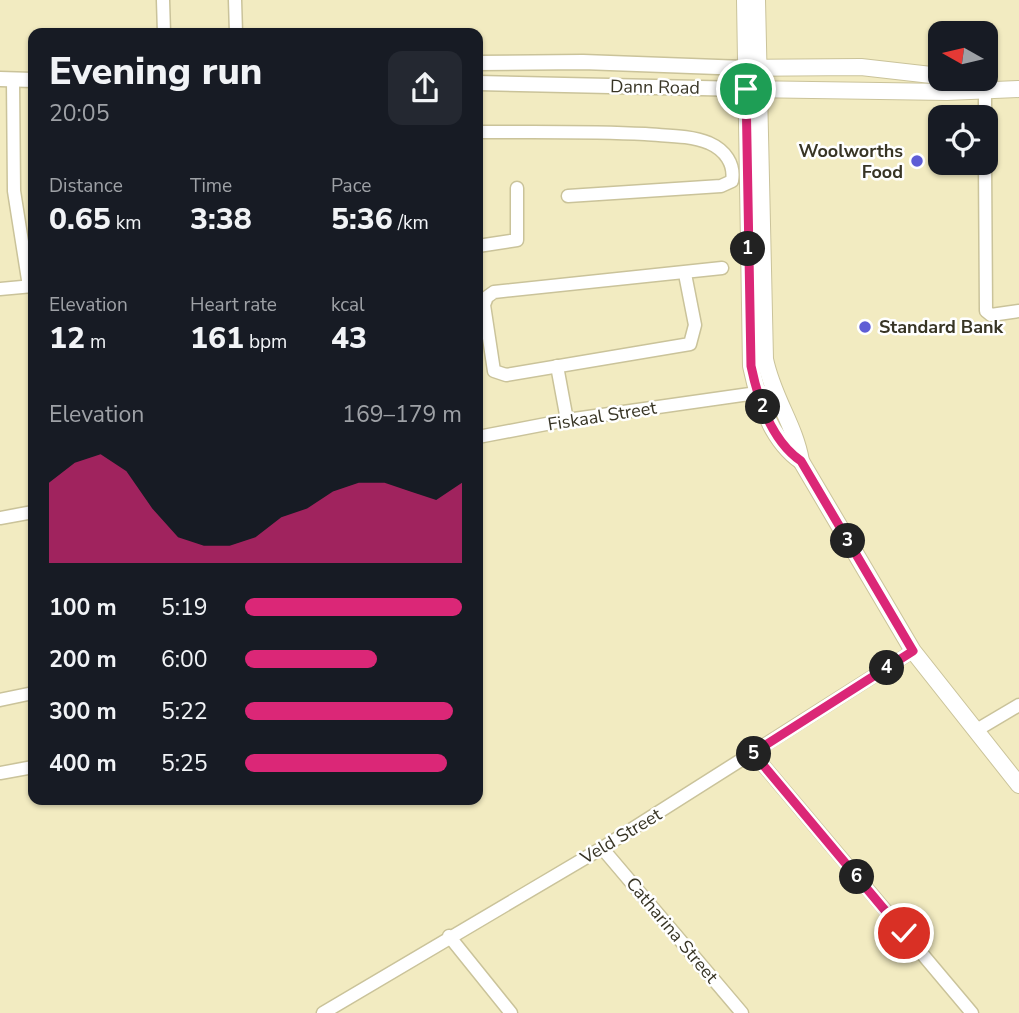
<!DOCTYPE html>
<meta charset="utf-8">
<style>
:root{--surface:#171b24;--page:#242831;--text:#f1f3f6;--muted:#9ea1a6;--accent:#db2777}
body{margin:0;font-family:"Nunito Sans",sans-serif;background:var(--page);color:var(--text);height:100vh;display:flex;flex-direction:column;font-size:26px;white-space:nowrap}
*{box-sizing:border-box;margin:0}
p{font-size:23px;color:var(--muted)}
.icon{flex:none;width:38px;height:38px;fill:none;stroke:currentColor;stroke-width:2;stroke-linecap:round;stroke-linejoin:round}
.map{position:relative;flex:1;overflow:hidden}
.side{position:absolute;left:28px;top:28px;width:455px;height:777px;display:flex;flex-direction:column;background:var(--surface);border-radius:14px;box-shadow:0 2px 5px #0004}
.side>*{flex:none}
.needle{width:46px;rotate:278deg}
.tools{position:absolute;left:928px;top:21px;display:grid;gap:14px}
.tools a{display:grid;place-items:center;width:70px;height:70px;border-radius:14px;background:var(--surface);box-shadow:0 2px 5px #0004;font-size:35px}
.pin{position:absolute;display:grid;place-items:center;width:60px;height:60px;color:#fff;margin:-30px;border:4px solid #fff;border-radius:50%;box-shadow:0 2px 7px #0007}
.km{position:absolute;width:35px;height:35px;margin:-18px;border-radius:50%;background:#222;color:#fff;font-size:19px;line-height:35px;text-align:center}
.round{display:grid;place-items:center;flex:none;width:74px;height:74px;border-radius:14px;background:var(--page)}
.summary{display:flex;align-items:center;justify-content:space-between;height:119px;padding:0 21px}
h1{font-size:38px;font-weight:800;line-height:52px}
.figures{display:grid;grid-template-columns:repeat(3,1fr);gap:10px;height:119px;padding:7px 21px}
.figures div{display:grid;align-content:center}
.figures b{font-size:30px;font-weight:800}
.figures small{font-size:19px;font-weight:400}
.figures p{font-size:19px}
.chart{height:196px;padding:14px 21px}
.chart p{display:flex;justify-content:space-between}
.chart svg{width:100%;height:126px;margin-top:7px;fill:var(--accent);opacity:.7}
ul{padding:0 21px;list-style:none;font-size:23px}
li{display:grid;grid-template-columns:112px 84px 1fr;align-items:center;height:52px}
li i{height:18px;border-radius:9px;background:var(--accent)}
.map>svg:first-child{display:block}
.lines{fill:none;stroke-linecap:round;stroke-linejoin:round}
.minor-casing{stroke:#cac39a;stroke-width:15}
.tertiary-casing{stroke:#cac39a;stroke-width:17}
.secondary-casing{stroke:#cac39a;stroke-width:18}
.minor{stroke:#fff;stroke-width:12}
.tertiary{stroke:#fff;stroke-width:14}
.secondary{stroke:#fff;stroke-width:16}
.route-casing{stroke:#fff;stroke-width:14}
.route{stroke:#db2777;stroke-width:9}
.poi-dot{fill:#5e5dd5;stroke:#fff;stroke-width:2.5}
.labels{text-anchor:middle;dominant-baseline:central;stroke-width:5;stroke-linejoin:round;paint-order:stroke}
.street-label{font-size:18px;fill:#383525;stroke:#fff}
.poi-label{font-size:18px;font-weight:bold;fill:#383525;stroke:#fff;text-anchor:end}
</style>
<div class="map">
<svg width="1019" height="1013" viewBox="0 0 1019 1013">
<rect width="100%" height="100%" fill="#f2ebc1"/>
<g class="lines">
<defs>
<g id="minor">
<polyline points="163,0 164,33"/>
<polyline points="235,0 236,33"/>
<polyline points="13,80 14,191 29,286"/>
<polyline points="985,117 985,90"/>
<path d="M478 132C534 132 589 131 645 134 666 136 689 135 709 143 725 150 735 164 732 181L721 186 568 196"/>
<polyline points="985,163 986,311 991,315 1019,311"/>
<polyline points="478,246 517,240 517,188"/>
<polyline points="685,274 695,325 690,344 506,375 494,371 484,305 487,297 494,292 722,268"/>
<polyline points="0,289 33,286"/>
<polyline points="557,366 567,420"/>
<polyline points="478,437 567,420 764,392"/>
<polyline points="0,518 33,512"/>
<polyline points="0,700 33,693"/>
<polyline points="975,731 1019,705"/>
<polyline points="753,753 972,1013"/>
<polyline points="0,773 33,767"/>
<polyline points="602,848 742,1013"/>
<polyline points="449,936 511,1013"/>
<polyline points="323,1013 602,848 913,651"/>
</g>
<g id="tertiary">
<polyline points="478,63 583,62 745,68"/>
<polyline points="0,79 33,80"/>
<polyline points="478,83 745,89"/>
</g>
<g id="secondary">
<path d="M745 0 751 366C758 400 772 441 801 461"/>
<path d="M757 0 765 359C773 398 795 425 801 461L913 651 1019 785"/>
<polyline points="747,68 861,67 940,76"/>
<polyline points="954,79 982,85"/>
<polyline points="749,89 947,92 1019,89"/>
</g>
</defs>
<!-- minor casing -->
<use href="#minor" class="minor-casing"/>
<!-- tertiary casing -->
<use href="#tertiary" class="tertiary-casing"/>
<!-- secondary casing -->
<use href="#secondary" class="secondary-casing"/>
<!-- minor -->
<use href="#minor" class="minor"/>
<!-- tertiary -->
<use href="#tertiary" class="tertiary"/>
<!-- secondary -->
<use href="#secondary" class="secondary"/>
</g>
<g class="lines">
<defs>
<path id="route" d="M746 89 751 366C758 400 772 441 801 461L913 651 753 753 904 933"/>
</defs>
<!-- route casing -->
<use href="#route" class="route-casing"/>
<!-- route -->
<use href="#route" class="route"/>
</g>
<!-- markers -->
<g class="poi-dot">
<circle cx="917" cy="161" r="7"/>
<circle cx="865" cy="327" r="7"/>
</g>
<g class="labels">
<!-- street labels -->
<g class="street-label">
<text transform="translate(655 87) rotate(1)">Dann Road</text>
<text transform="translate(602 416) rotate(-9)">Fiskaal Street</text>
<text transform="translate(621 836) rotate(-31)">Veld Street</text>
<text transform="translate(672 930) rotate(50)">Catharina Street</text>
</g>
<!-- poi labels -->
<g class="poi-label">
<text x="903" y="151">Woolworths<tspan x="903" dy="21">Food</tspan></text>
<text x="879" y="327" text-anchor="start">Standard Bank</text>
</g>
</g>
</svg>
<div class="tools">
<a><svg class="needle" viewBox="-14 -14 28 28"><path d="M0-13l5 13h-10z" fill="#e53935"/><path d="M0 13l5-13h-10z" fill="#9ea1a6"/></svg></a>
<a><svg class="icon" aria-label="locate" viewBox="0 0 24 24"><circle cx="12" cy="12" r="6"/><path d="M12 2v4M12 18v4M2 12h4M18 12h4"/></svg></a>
</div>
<div class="pin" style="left:746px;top:89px;background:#1e9e55"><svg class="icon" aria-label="arrive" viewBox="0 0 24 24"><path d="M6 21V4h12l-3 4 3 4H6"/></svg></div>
<div class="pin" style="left:904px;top:933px;background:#d93025"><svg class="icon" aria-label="check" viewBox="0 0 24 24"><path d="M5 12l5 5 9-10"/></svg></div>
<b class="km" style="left:748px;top:249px">1</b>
<b class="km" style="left:763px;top:407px">2</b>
<b class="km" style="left:848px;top:541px">3</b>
<b class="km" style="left:887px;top:668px">4</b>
<b class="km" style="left:754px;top:754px">5</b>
<b class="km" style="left:857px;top:877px">6</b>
<section class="side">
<div class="summary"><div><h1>Evening run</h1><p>20:05</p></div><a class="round"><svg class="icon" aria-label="share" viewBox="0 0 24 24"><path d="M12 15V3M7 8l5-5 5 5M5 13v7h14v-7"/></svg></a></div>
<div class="figures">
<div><p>Distance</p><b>0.65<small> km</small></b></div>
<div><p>Time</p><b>3:38</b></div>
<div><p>Pace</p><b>5:36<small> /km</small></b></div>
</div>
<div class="figures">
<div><p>Elevation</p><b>12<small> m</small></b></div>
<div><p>Heart rate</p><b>161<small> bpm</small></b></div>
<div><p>kcal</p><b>43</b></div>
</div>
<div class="chart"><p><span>Elevation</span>169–179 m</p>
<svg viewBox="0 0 160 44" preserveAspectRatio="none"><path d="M0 44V16L10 9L20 6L30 12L40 25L50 35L60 38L70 38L80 35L90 28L100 25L110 19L120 16L130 16L140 19L150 22L160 16V44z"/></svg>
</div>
<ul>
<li><b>100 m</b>5:19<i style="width:100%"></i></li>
<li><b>200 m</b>6:00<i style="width:61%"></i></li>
<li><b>300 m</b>5:22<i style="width:96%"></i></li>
<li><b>400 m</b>5:25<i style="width:93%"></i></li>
</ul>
</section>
</div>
